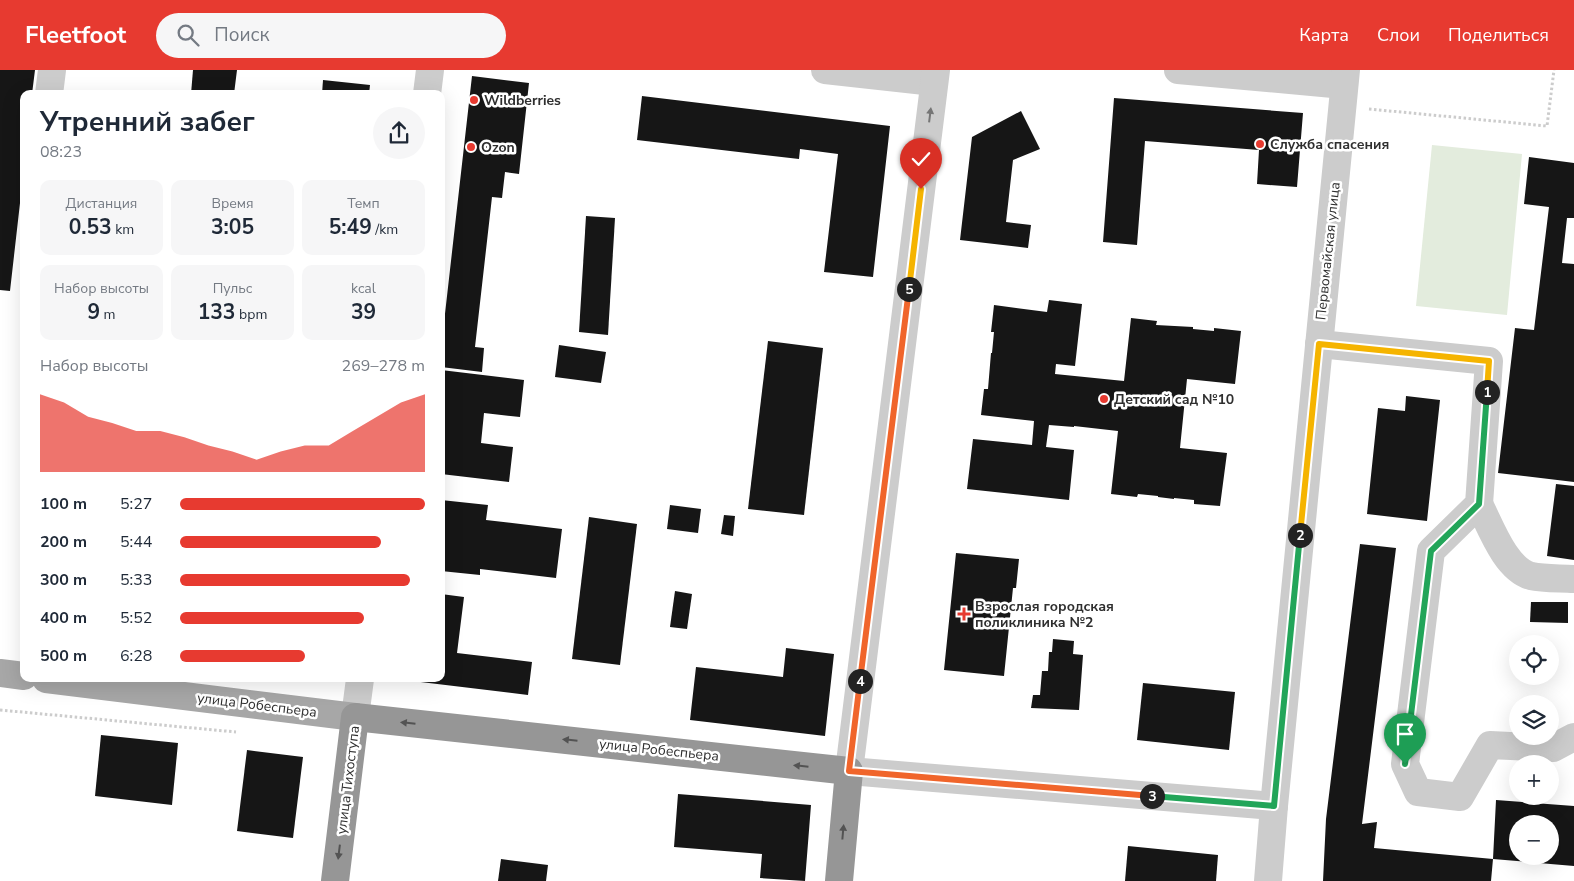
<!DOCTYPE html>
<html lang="ru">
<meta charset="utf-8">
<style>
:root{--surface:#fff;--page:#f6f6f7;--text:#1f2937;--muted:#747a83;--accent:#e73a30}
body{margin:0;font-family:"Nunito Sans",sans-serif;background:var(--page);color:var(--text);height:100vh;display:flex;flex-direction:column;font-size:19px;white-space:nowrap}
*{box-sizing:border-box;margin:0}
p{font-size:16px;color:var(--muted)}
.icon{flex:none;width:28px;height:28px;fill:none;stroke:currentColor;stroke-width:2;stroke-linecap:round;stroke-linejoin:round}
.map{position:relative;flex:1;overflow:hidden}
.side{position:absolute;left:20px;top:20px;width:425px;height:592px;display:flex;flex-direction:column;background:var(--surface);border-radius:10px;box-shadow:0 5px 20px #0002}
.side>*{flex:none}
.controls{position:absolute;left:1509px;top:565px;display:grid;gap:10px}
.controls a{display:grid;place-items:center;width:50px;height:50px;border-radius:50%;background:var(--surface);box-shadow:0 5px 20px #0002;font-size:25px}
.pin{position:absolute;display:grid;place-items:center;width:42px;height:42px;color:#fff;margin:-51px -21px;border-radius:50% 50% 50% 0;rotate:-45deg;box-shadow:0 0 5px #0007}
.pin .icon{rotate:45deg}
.km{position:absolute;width:25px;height:25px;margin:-12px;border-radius:50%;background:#222;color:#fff;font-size:14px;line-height:25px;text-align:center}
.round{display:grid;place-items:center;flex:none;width:52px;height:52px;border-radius:26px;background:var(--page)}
.overview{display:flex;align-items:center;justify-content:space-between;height:85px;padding:0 20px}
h1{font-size:28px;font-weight:700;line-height:38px}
.stats{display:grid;grid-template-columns:repeat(3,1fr);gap:8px;height:85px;padding:5px 20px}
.stats div{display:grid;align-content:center;border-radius:10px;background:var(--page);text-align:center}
.stats b{font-size:21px;font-weight:700}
.stats small{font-size:14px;font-weight:400}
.stats p{font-size:14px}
.chart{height:140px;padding:10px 20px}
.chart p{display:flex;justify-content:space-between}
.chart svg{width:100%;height:90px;margin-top:5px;fill:var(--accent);opacity:.7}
ul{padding:0 20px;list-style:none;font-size:16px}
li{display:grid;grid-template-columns:80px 60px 1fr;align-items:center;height:38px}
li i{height:12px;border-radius:6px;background:var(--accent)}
header{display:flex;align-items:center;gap:30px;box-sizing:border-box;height:70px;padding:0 25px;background:var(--accent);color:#fff}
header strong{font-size:24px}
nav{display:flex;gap:28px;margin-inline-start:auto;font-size:18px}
.search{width:350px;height:45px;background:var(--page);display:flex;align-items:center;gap:12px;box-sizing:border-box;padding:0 18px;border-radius:28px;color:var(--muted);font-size:19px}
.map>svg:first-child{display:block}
.grass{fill:#e3ecdd}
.building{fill:#161616;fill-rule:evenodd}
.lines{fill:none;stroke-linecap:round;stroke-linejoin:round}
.path{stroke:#ccc;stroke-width:3;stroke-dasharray:2.5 2.5;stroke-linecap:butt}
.minor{stroke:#ccc;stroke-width:28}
.major{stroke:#a7a7a7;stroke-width:28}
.highway{stroke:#969696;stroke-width:28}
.oneway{fill:#767676}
.oneway2{fill:#535353}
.split-1-casing{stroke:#fff;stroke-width:10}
.split-2-casing{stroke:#fff;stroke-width:10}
.split-3-casing{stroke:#fff;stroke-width:10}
.split-4-casing{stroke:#fff;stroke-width:10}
.split-5-casing{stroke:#fff;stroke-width:10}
.split-6-casing{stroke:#fff;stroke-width:10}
.split-1{stroke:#22a559;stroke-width:6}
.split-2{stroke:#f5b400;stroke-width:6}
.split-3{stroke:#22a559;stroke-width:6}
.split-4{stroke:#f0652b;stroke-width:6}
.split-5{stroke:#f0652b;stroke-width:6}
.split-6{stroke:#f5b400;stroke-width:6}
.poi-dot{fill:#e73a30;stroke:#fff;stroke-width:2}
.labels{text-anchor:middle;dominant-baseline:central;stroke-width:5;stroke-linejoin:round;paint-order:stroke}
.poi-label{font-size:14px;font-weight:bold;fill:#2f2f2f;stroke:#fff;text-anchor:start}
.street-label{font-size:14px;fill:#2f2f2f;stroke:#fff}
</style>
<header>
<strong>Fleetfoot</strong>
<div class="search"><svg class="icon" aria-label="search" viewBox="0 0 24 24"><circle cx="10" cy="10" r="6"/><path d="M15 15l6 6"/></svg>Поиск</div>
<nav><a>Карта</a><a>Слои</a><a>Поделиться</a></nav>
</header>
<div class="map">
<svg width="1574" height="811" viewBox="0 0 1574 811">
<rect width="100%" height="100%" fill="#fff"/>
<!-- grass -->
<polygon class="grass" points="1432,75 1522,84 1507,245 1416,236"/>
<!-- building -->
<g class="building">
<polygon points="0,0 35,0 32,24 24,24 24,98 10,221 0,220"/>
<polygon points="193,0 237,0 234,24 191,24"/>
<polygon points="472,6 529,13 519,104 505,102 502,128 492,127 475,277 484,278 482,302 441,297 441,279"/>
<polygon points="323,10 370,15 369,24 322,24"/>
<polygon points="642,26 890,56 873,207 824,202 838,84 800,79 799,89 637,70"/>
<polygon points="1114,28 1303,43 1297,117 1257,114 1259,80 1145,71 1137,175 1103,172"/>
<polygon points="1021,41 1040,79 1013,90 1006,152 1031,155 1028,178 960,170 972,67"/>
<polygon points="1529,87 1574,93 1574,148 1567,148 1562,193 1574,194 1574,412 1498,403 1515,258 1534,260 1549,137 1524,134"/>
<polygon points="586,146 615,148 608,265 579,262"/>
<polygon points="1049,230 1082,234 1075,296 1056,294 1055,304 1124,311 1131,248 1157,251 1156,255 1193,257 1193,259 1214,261 1214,258 1241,261 1235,314 1187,309 1180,378 1227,383 1220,436 1194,434 1194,430 1174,428 1174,429 1158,427 1158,426 1138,424 1137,427 1111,424 1118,361 1074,356 1074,357 1049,355 1046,377 1074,380 1069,430 967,419 973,369 1032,375 1034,351 981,345 984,319 988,319 991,283 992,283 994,262 991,262 994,235 1047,242"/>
<polygon points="768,271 823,278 804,445 748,439"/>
<polygon points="559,275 606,282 601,313 555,307"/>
<polygon points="441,300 524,310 520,347 484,343 481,373 513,377 509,412 441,404"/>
<polygon points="1406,326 1440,330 1427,451 1367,444 1378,338 1405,341"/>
<polygon points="1556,414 1574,416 1574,490 1547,486"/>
<polygon points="441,430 488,435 486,450 562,459 556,508 480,499 480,505 441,501"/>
<polygon points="670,435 701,439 698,463 667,459"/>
<polygon points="724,445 735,446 733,466 721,464"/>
<polygon points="589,447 637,454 620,595 572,589"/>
<polygon points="1360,474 1396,478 1362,754 1377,752 1374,778 1493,789 1491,811 1323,811 1326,749"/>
<polygon points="956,483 1019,489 1016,518 1013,518 1004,606 944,600"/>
<polygon points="675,521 692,524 687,559 670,557"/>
<polygon points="441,524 464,527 457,583 532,592 528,625 404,610 441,609"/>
<polygon points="1531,532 1568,532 1568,553 1530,552"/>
<polygon points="1053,569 1074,571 1073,584 1083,585 1079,640 1031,638 1033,625 1040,625 1042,601 1048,601 1049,582 1052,582"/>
<polygon points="786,578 834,584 825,666 690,650 696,597 783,607"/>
<polygon points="1143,613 1235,622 1229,680 1137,670"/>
<polygon points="101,665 178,673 172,735 95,726"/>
<polygon points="247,680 303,687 293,768 237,761"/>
<polygon points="678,724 811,735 805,811 760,808 762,784 674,777"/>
<path d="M1496 730 1574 736V796L1493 789ZM1518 754H1550V786H1518Z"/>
<polygon points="1128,776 1218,785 1216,811 1125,811"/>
<polygon points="501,789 548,795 546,811 498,811"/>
</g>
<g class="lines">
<!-- path -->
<g class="path">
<polyline points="1369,39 1547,56 1554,0"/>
<polyline points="0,640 236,662"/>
</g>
<!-- minor -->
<g class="minor">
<polyline points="825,0 934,12"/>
<polyline points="936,0 849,701 1274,736"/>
<polyline points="1178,0 1344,15"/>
<polyline points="49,24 52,0"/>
<polyline points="427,24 430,0"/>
<polyline points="1319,274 1489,291 1479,434 1431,481 1405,694 1418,722 1460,727 1490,675 1553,678 1574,667"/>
<path d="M1479 434C1490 455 1505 499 1531 506 1544 509 1560 508 1574 509"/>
<polyline points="355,647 360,609"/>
<polyline points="1268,811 1274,736 1346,0"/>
</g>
<!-- major -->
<g class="major">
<polyline points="0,603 24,606"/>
<polyline points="46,609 355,647"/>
</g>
<!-- highway -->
<polyline class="highway" points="335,811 355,647 849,701 839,811"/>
</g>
<!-- one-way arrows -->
<defs><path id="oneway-solid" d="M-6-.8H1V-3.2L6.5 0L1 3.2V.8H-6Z" transform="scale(1.25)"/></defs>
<use class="oneway" href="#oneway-solid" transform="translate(930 45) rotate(-83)"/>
<g class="oneway2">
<use href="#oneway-solid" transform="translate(408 653) rotate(-174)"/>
<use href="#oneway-solid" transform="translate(570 670) rotate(-174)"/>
<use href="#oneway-solid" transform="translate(801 696) rotate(-174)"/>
<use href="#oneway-solid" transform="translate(843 762) rotate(-85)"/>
<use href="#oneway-solid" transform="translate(339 782) rotate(97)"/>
</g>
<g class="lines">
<defs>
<polyline id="split-1" points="1405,694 1431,481 1479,434 1487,322"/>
<polyline id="split-2" points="1300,465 1319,274 1489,291 1487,322"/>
<polyline id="split-3" points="1152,726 1274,736 1300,465"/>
<polyline id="split-4" points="860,611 849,701 1152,726"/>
<polyline id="split-5" points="860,611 909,219"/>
<polyline id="split-6" points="909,219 921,119"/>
</defs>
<!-- split-1 casing -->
<use href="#split-1" class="split-1-casing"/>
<!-- split-2 casing -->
<use href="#split-2" class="split-2-casing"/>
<!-- split-3 casing -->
<use href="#split-3" class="split-3-casing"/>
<!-- split-4 casing -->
<use href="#split-4" class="split-4-casing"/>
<!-- split-5 casing -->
<use href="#split-5" class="split-5-casing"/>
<!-- split-6 casing -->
<use href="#split-6" class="split-6-casing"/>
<!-- split-1 -->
<use href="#split-1" class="split-1"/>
<!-- split-2 -->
<use href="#split-2" class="split-2"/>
<!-- split-3 -->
<use href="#split-3" class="split-3"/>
<!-- split-4 -->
<use href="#split-4" class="split-4"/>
<!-- split-5 -->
<use href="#split-5" class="split-5"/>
<!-- split-6 -->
<use href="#split-6" class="split-6"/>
</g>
<!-- markers -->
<g class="poi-dot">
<circle cx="474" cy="30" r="5"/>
<circle cx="1260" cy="74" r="5"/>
<circle cx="471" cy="77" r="5"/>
<circle cx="1104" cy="329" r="5"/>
<path d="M961.5 536.5h5v5h5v5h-5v5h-5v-5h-5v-5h5z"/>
</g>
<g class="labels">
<!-- poi labels -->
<g class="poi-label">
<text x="484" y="30">Wildberries</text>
<text x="1270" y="74">Служба спасения</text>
<text x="481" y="77">Ozon</text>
<text x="1114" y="329">Детский сад №10</text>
<text x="975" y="536">Взрослая городская<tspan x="975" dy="16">поликлиника №2</tspan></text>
</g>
<!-- street labels -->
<g class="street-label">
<text transform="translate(1328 181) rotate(-84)">Первомайская улица</text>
<text transform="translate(257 635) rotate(7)">улица Робеспьера</text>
<text transform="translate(659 680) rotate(6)">улица Робеспьера</text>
<text transform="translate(348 710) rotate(-83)">улица Тихоступа</text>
</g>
</g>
</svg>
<div class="controls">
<a><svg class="icon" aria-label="locate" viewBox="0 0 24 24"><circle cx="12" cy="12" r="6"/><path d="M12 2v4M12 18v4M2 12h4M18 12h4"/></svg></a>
<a><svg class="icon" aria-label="layers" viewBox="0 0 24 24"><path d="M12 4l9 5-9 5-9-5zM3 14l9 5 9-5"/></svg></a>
<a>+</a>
<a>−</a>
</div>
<div class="pin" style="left:1405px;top:694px;background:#1e9e55"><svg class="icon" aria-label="arrive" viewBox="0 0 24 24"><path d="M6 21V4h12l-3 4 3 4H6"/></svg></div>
<div class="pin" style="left:921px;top:119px;background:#d93025"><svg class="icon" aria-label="check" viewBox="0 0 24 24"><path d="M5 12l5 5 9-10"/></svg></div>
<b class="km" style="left:1487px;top:322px">1</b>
<b class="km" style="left:1300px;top:465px">2</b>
<b class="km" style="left:1152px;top:726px">3</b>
<b class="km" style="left:860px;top:611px">4</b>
<b class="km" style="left:909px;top:219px">5</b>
<section class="side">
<div class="overview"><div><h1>Утренний забег</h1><p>08:23</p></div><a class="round"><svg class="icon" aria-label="share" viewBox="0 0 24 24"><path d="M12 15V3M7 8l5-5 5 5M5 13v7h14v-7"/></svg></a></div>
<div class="stats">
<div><p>Дистанция</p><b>0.53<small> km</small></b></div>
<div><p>Время</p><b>3:05</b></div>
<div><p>Темп</p><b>5:49<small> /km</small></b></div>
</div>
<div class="stats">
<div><p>Набор высоты</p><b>9<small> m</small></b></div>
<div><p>Пульс</p><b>133<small> bpm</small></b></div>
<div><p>kcal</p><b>39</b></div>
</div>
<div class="chart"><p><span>Набор высоты</span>269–278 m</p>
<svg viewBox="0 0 160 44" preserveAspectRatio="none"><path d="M0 44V6L10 10L20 17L30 20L40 24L50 24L60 27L70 31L80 34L90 38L100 34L110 31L120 31L130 24L140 17L150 10L160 6V44z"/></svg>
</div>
<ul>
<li><b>100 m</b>5:27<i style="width:100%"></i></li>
<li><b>200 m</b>5:44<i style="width:82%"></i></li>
<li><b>300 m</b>5:33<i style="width:94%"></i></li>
<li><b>400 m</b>5:52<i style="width:75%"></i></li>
<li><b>500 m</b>6:28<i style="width:51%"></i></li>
</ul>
</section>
</div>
